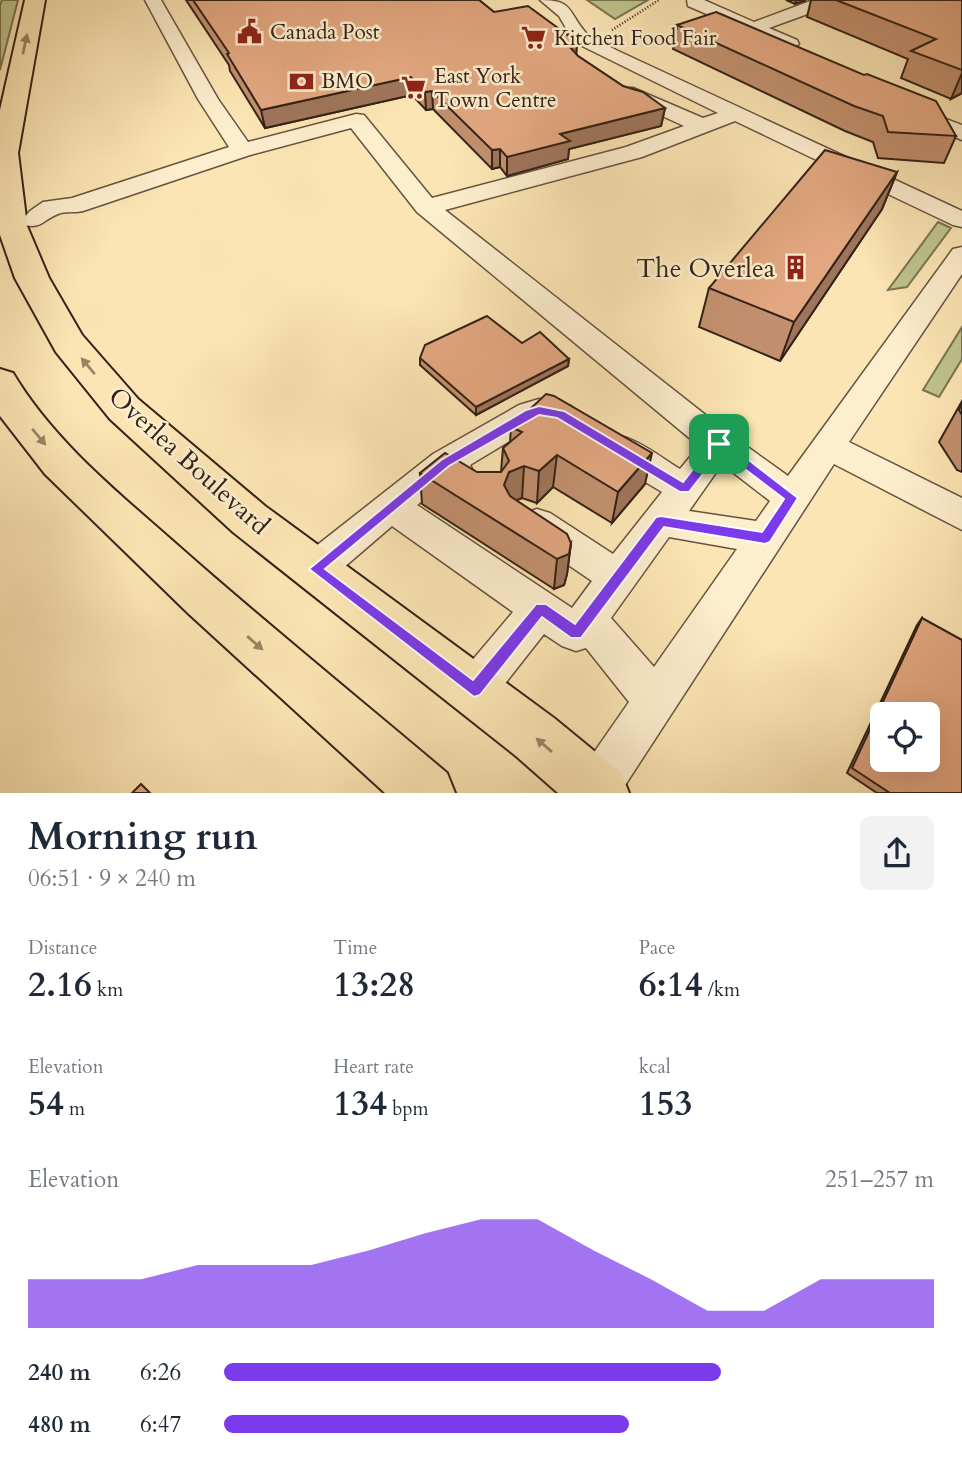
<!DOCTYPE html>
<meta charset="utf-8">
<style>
:root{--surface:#fff;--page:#f2f2f3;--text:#1f2937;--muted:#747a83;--accent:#7c3aed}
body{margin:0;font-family:Cardo,serif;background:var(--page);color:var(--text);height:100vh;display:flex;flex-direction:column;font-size:26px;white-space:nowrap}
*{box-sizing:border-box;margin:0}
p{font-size:23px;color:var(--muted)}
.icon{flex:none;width:38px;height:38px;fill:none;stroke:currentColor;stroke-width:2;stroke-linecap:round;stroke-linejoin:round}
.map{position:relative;height:793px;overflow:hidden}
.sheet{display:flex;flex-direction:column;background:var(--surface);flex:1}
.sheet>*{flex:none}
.tools{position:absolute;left:870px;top:702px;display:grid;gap:14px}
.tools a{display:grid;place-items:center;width:70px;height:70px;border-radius:10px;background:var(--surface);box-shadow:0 7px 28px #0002;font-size:35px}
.pin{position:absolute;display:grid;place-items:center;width:60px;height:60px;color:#fff;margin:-30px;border-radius:14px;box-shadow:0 4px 10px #0006}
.round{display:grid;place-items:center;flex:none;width:74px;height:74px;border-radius:10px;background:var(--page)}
.headline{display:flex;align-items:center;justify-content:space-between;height:119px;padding:0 28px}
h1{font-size:38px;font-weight:800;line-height:52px}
.metrics{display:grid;grid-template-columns:repeat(3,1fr);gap:10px;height:119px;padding:7px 28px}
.metrics div{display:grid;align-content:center}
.metrics b{font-size:35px;font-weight:800}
.metrics small{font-size:19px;font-weight:400}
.metrics p{font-size:19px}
.chart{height:196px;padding:14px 28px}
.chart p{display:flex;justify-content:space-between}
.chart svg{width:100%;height:126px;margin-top:7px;fill:var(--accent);opacity:.7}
ul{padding:0 28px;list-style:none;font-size:23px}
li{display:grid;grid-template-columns:112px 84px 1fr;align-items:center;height:52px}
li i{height:18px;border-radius:9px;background:var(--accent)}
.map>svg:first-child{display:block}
.green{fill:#bfc58d;stroke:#7a7452;stroke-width:2}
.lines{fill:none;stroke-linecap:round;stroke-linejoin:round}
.minor-casing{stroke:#66533e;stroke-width:3}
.major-casing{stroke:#342216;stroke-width:4}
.path{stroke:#342216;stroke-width:2.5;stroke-dasharray:1 2;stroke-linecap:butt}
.minor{fill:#fdeece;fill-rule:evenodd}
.major{fill:#fce5b4;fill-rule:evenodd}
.wall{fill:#c2906e;stroke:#342216;stroke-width:2}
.shaded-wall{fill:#9e755a;stroke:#342216;stroke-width:2}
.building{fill:#e2a780;stroke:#342216;stroke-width:2;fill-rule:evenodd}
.oneway{fill:#988465}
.route{fill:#7c3aed;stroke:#fff;stroke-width:2;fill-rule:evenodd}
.labels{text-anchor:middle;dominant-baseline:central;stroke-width:5;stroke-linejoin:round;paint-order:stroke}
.far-poi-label{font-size:21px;fill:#342216;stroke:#fdeece;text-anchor:start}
.poi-label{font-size:26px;fill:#342216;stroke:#fdeece;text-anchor:end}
.street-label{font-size:26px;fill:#342216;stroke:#fdeece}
</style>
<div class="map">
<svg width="962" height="793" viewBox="0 0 962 793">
<rect width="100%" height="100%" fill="#fce5b4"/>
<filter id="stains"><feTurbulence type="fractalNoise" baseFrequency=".00286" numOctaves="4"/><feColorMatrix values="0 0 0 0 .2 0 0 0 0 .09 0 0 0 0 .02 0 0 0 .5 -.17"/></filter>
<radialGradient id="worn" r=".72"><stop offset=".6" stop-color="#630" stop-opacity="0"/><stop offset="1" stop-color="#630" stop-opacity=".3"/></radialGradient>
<!-- green -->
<g class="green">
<polygon points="2,0 18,0 0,70 0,5"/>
<polygon points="587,0 648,0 615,19"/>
<polygon points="938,222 951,228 907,287 888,290"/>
<polygon points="962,327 962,359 939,397 923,390"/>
</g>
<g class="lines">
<defs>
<g id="minor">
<path d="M145 0H161L218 99 248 142 356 114 364 115 432 198 626 147 684 126 619 96 616 92 619 88H633L703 118 718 113 574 42 559 16 540 0C574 0 567 11 586 33 593 40 607 45 616 50L962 211V227L953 225 735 121 642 157 445 210 731 435 788 476 953 249 962 247V274L849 442 962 498V530L834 464 620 793H570L577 777 629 702 586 648 576 651 562 646 544 634 489 704 474 710 459 704 453 690 459 676 513 612 392 526 328 581 315 585 302 581 296 569 302 557 433 454 519 405 539 399 571 406 576 414 571 422 560 426 539 423 470 465 472 469 467 478 455 482 448 480 417 505 572 608 592 581 524 535 519 524 524 513 537 509 550 513 613 554 662 492 599 454 594 445 599 436C626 428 658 456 680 469L699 446 417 212 351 128 250 155 83 211C75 213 66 211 58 214 44 219 42 229 25 225L22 220 30 211 43 202 72 198 229 147 198 99ZM722 464 770 501 756 521 689 511ZM669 537 737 549 654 667 611 618Z"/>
<polygon points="687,0 704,0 754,22 813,0 837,0 835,4 769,28 797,40 799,44 790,50 688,6"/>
<polygon points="914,107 962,125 962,140 907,117 903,113 907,109"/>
</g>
<g id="major">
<polygon points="25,0 45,0 18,153 27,226 49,278 82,335 138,399 265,506 554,718 621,773 629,793 558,793 516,756 233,532 110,419 56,352 15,278 0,235 0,110"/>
<path d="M0 369 13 373C53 440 116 491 174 542 263 621 356 696 447 773L455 793H385L189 614 45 474 0 416Z"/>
</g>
</defs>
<!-- minor casing -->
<use href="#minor" class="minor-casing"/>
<!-- major casing -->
<use href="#major" class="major-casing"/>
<!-- path -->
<polyline class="path" points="612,30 659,0"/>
<!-- minor -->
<use href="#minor" class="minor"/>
<!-- major -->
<use href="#major" class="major"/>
</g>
<!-- wall -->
<g class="wall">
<polygon points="186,0 479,0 494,12 577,42 576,54 578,56 623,86 665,108 661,126 569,149 568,159 507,176 500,167 492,169 433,109 426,110 412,95 265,128 230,71 229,65"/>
<polygon points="786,0 806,0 795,4"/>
<polygon points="811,0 962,0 962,93 951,99 901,78 908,59 807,17"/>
<polygon points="677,25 956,136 944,163 878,158 873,142 845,131 673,49"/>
<polygon points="897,172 882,209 780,361 699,327 709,288"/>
<polygon points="522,343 569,359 568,366 476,415 420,365 420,358"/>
<polygon points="962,401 962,472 957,470 939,442"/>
<polygon points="511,427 645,484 612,523 553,487 537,503 522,498 516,500 571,543 567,574 564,585 554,589 422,504 420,473 501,472 503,448 510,442"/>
<polygon points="922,618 962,793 877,793 847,773 917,625"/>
</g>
<!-- shaded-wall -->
<g class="shaded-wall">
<polygon points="796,0 806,0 795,4"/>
<polygon points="577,42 576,59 567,44"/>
<polygon points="962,73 962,93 951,99"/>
<polygon points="411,77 412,95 265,128 261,110"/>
<polygon points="432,91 433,109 426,110 425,92"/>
<polygon points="665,108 661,126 569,149 568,159 507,176 507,157 560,134"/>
<polygon points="500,149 500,167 492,169 492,150"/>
<polygon points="897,172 882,209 780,361 794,322"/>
<polygon points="569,359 568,366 476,415 476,407"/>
<polygon points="652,453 645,484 612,523 618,492"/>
<polygon points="557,455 553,487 537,503 539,471"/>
<polygon points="524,466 522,498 508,504 504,485 509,472"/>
<polygon points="571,543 567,574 564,585 554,589 557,559"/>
</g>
<!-- building -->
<g class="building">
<polygon points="193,0 479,0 494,12 528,6 577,42 567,44 578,56 623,86 643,92 665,108 560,134 570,141 507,157 500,149 492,150 432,91 425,92 411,77 261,110 227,54 229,53"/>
<polygon points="836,0 962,0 962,70 911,51 936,39"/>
<polygon points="716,12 864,75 867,74 936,101 956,136 888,132 883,116 854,106 677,25"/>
<polygon points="825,150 897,172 794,322 709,288"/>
<polygon points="487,316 522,343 540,332 569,359 476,407 420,358 425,345"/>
<polygon points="546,394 554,396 652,453 618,492 557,455 539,471 524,466 509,472 504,485 510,496 567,534 571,543 569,554 557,559 420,473 445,453 477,472 501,472 509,461 503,448 522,432 511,427"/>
<polygon points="962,404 962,415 959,410"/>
<path d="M922 618 962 640V793H890L852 768ZM882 714H928V760H882Z"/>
<polygon points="141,784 150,793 132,793"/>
</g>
<!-- one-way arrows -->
<defs><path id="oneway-solid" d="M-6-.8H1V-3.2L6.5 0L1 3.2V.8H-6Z" transform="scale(1.75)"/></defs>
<g class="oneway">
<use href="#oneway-solid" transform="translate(25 44) rotate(-78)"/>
<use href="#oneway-solid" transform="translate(88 366) rotate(-130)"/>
<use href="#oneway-solid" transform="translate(39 437) rotate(50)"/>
<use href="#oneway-solid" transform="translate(255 643) rotate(41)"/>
<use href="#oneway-solid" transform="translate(544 745) rotate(-139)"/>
</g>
<!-- route -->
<path class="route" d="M539 406 564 411 683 482 715 441H724L798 498 770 542 765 544 664 527 581 638H571L542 617 480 695 474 697 309 569 441 460 526 410ZM539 415 557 418 680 492H689L721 451 784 499 762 532 661 516 656 517 575 624 546 604H536L473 680 325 569 449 466Z"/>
<!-- icons -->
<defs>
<symbol id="civic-bare" viewBox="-9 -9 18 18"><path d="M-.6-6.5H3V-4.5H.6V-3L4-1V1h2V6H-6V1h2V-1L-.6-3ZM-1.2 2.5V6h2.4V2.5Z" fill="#8f2418" stroke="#fdeece" stroke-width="2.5" paint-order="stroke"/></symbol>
<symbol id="supermarket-bare" viewBox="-9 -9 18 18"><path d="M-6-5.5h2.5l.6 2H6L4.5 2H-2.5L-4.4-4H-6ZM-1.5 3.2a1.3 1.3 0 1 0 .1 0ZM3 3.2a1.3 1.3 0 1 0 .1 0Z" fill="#8f2418" stroke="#fdeece" stroke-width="2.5" paint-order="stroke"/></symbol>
<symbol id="bank-bare" viewBox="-9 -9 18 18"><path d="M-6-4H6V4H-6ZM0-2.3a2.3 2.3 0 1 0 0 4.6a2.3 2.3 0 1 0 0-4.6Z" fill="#8f2418" stroke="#fdeece" stroke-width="2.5" paint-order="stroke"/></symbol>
<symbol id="building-bare" viewBox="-9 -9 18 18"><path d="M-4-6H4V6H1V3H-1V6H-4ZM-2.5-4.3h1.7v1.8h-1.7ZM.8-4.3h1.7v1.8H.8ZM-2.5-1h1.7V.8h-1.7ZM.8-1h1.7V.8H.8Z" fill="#8f2418" stroke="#fdeece" stroke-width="2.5" paint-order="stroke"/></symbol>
</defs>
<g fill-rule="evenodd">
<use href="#civic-bare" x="232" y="14" width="35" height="35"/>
<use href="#supermarket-bare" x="516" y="20" width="35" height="35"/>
<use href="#bank-bare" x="284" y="64" width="35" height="35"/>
<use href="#supermarket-bare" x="396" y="70" width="35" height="35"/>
<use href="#building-bare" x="778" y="250" width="35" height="35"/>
</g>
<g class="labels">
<!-- far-poi labels -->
<g class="far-poi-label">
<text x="270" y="32">Canada Post</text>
<text x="554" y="38">Kitchen Food Fair</text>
<text x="434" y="76">East York<tspan x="434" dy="24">Town Centre</tspan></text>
<text x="321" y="81">BMO</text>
</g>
<!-- poi labels -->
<g class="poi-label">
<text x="775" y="268">The Overlea</text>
</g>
<!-- street labels -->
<g class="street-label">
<text transform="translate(189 461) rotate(42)">Overlea Boulevard</text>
</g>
</g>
<rect width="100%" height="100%" filter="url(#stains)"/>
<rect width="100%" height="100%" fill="url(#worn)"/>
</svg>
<div class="tools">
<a><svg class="icon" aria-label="locate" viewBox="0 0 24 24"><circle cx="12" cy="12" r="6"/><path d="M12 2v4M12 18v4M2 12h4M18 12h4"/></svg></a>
</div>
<div class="pin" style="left:719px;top:444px;background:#1e9e55"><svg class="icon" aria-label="arrive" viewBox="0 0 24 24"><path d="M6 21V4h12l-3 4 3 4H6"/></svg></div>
</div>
<section class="sheet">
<div class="headline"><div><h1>Morning run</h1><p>06:51 · 9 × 240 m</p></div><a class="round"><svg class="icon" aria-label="share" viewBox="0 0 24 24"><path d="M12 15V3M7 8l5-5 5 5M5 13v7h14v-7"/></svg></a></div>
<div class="metrics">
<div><p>Distance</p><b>2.16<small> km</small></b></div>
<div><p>Time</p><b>13:28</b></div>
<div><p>Pace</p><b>6:14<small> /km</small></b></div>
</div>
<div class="metrics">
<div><p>Elevation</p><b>54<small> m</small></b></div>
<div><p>Heart rate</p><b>134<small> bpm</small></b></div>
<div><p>kcal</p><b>153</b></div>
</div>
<div class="chart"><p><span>Elevation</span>251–257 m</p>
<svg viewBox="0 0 160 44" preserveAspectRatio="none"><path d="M0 44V27L10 27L20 27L30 22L40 22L50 22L60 17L70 11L80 6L90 6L100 17L110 27L120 38L130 38L140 27L150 27L160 27V44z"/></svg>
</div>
<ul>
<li><b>240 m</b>6:26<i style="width:70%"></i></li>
<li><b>480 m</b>6:47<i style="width:57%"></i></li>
</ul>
</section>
